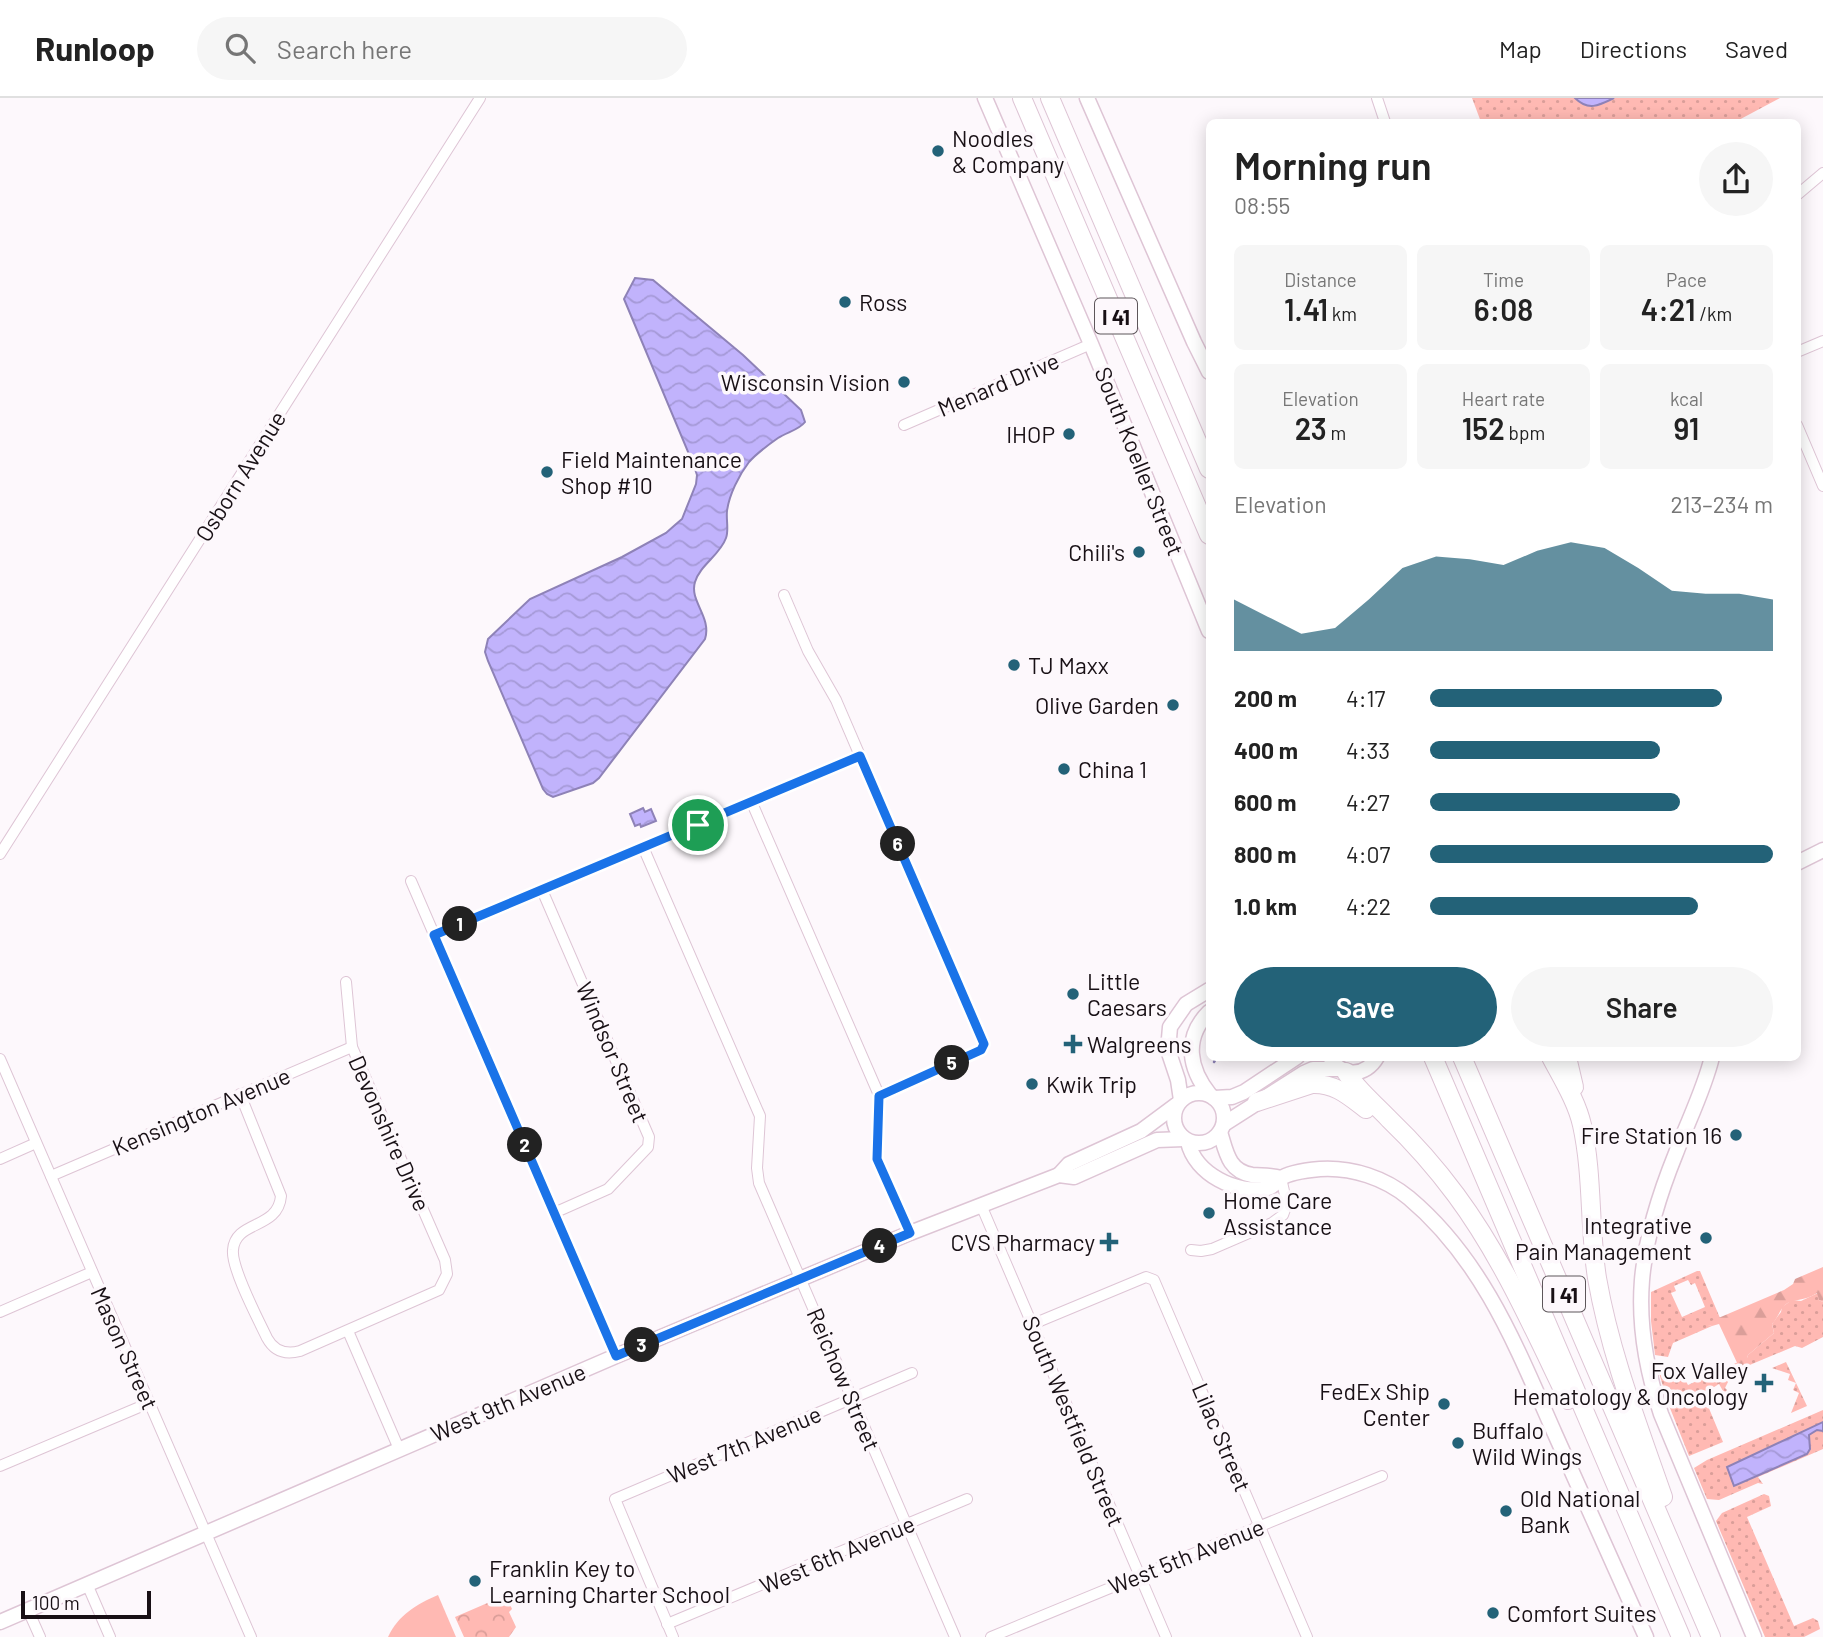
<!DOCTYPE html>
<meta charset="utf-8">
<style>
:root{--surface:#fff;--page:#f6f6f6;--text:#222;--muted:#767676;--line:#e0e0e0;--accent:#236278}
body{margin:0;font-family:Barlow,sans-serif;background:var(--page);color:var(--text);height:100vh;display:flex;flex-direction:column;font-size:26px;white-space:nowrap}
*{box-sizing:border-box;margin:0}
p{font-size:23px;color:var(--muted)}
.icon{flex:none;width:38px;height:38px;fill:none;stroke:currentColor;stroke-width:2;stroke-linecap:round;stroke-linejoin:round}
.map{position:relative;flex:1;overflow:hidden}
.details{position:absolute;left:1206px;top:21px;width:595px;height:942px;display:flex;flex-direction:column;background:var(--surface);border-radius:10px;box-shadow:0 4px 18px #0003}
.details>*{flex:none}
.scale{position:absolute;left:21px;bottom:18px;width:130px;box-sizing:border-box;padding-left:7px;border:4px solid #181015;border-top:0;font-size:19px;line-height:24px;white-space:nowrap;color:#181015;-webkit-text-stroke:5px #fdf8fc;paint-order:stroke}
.pin{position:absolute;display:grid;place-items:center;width:60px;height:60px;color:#fff;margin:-30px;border:4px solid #fff;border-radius:50%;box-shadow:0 2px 7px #0007}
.km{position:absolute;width:35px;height:35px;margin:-18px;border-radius:50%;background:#222;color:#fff;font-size:19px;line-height:35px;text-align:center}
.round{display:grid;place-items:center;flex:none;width:74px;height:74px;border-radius:37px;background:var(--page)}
.head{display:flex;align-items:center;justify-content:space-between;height:119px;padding:0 28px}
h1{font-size:38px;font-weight:600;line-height:52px}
.figures{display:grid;grid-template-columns:repeat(3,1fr);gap:10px;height:119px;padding:7px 28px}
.figures div{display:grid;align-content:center;border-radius:10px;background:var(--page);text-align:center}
.figures b{font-size:30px;font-weight:600}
.figures small{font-size:19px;font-weight:400}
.figures p{font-size:19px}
.chart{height:196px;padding:14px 28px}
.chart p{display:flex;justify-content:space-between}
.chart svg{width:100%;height:126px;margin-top:7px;fill:var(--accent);opacity:.7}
.primary-button{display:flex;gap:14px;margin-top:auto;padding:14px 28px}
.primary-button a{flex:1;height:80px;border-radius:42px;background:var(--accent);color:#fff;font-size:28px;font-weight:600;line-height:80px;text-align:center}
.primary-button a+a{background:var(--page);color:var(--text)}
ul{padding:0 28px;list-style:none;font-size:23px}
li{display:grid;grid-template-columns:112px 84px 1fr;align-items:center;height:52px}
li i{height:18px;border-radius:9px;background:var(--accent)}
header{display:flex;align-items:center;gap:42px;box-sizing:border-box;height:98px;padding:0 35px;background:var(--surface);border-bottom:2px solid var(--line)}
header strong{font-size:33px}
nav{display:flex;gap:38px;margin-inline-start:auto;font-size:24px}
.search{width:490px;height:63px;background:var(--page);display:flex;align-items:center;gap:18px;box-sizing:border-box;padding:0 24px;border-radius:38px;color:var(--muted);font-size:26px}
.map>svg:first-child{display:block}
.grass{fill:url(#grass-dots);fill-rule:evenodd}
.forest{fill:url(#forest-firs)}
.park{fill:url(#park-crowns)}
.pitch{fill:#ffb9b3}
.water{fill:url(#water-waves);stroke:#8e82b7;stroke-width:2}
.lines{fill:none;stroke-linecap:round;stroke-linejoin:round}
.stream{stroke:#8e82b7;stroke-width:2.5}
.street-casing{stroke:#dec5d5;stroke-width:12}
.secondary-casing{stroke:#dec5d5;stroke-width:17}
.highway-casing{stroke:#dec5d5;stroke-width:20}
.street{stroke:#fff;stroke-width:10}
.secondary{stroke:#fff;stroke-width:14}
.highway{stroke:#fff;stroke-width:18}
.route-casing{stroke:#fff;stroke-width:14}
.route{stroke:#1a73e8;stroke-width:9}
.poi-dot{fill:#236278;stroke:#fdf8fc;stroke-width:2.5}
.labels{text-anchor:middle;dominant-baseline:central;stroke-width:7;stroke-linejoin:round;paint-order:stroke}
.shield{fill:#fdf8fc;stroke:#5d565a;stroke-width:2}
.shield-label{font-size:21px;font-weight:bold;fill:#181015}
.poi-label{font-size:23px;fill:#181015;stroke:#fdf8fc;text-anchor:start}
.street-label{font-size:23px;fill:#181015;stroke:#fdf8fc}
</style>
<header>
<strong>Runloop</strong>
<div class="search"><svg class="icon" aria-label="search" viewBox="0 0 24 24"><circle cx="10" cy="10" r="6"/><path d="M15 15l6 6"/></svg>Search here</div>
<nav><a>Map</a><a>Directions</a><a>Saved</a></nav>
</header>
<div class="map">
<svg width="1823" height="1539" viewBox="0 0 1823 1539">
<defs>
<pattern id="grass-dots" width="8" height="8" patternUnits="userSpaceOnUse" patternTransform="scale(1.75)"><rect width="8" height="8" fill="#ffb9b3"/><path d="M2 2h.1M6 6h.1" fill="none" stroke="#da9e99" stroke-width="1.8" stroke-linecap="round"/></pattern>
<pattern id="forest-firs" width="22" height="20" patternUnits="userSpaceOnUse" patternTransform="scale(1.75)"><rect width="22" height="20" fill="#ffb9b3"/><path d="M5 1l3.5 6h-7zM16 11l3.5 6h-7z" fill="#da9e99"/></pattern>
<pattern id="park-crowns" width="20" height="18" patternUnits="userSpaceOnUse" patternTransform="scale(1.75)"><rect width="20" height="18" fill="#ffb9b3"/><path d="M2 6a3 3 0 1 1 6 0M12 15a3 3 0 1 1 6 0" fill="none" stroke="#da9e99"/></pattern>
<pattern id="water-waves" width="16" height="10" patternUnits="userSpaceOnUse" patternTransform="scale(1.75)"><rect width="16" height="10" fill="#c1b3fc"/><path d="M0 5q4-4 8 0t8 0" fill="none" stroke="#a599d7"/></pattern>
</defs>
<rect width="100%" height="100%" fill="#fdf8fc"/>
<!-- grass -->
<g class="grass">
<polygon points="1472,0 1780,0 1735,24 1481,24"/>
<path d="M1697 1173H1700L1720 1220 1708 1227 1712 1228 1673 1245 1668 1259 1655 1257 1651 1223V1194ZM1688 1182 1691 1187 1695 1185 1705 1209 1682 1219 1671 1195 1676 1193 1674 1188Z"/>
<polygon points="1818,1195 1819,1202 1823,1204 1823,1239 1802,1250 1795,1248 1733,1274 1725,1290 1727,1292 1726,1294 1723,1293 1719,1286 1703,1296 1723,1344 1689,1358 1668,1305 1659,1275 1666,1271 1678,1269 1688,1287 1747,1260 1748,1257 1774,1235 1772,1226 1781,1214 1782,1209 1792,1202 1801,1203"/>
<polygon points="1786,1264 1807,1308 1791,1315 1799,1295 1793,1292 1796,1285 1788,1282 1790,1276 1772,1270"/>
<polygon points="1823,1312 1823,1324 1727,1369 1735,1388 1807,1356 1809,1337 1817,1332 1823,1333 1823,1351 1758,1379 1763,1386 1758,1385 1719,1402 1707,1401 1694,1370 1707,1362"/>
<polygon points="1764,1396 1769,1398 1771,1408 1747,1419 1794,1528 1813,1520 1818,1523 1820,1531 1804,1539 1765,1539 1716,1423 1722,1415"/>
</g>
<!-- forest -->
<path class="forest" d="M1823 1169V1204L1819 1202 1817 1195C1806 1203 1791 1201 1785 1207 1780 1211 1778 1220 1772 1226L1774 1235 1748 1257 1747 1260 1752 1263 1751 1265 1739 1269 1719 1226 1712 1228 1707 1227 1709 1224 1784 1192 1793 1186 1795 1181Z"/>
<!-- park -->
<polygon class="park" points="506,1497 512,1511 509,1514 516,1529 509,1539 464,1539 455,1519"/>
<!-- pitch -->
<path class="pitch" d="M438 1497 456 1539H388C398 1517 417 1506 438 1497Z"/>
<!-- water -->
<g class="water">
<path d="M1575 0H1614C1598 8 1588 13 1575 0Z"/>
<path d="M635 180 653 182 743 257 801 312 805 324C799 332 787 334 778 340 768 347 757 355 749 364 739 377 729 397 727 413 726 422 729 432 726 440 720 457 700 467 695 484 689 503 712 519 705 541L599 680 593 685 553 699 547 696 543 691 488 563 485 554 488 541 530 501 622 459 666 435 675 427 682 421 696 386 697 377 694 368 624 201Z"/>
<polygon points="643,710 645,714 651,711 656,723 641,729 640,726 635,728 630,716"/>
<polygon points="1823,1324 1823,1333 1817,1332 1809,1337 1810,1351 1807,1356 1734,1388 1727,1369"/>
</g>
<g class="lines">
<!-- stream -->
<polyline class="stream" points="1214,964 1217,959"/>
<defs>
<g id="street">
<polyline points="1377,0 1385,24"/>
<polyline points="1797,97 1823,75"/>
<polyline points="1797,254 1823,243"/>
<polyline points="904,327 1091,246"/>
<polyline points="1797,327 1823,388"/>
<polyline points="784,497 808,553 836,602 984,946 981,952 879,997"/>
<polyline points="752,705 879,997 877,1061 910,1135"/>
<polyline points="643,749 760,1018 757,1070 759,1085 955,1539"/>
<polyline points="0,756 480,0"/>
<polyline points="411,783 616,1258"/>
<polyline points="542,792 649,1039 648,1049 608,1091 554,1115"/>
<polyline points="434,837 860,658"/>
<polyline points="0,961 251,1539"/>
<path d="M240 996 281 1098C278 1132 235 1122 233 1152 231 1170 258 1221 267 1240 274 1253 285 1257 300 1253L439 1192 447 1176 445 1162 352 949 346 884"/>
<polyline points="0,1061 36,1045"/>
<polyline points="51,1078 352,949"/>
<polyline points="981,1107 1166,1539"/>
<polyline points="1191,1152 1201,1153 1212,1151 1272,1125 1283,1117 1287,1106 1281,1080"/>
<polyline points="0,1214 92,1174"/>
<polyline points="1033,1226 1146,1179 1154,1182 1307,1539"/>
<polyline points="348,1233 399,1351"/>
<polyline points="0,1368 149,1305"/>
<polyline points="87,1486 110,1539"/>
<polyline points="28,1512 40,1539"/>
<polyline points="667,1526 967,1401"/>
<polyline points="673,1539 615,1401 912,1275"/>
<polyline points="991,1539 1382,1378"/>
</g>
<g id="secondary">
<polyline points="985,0 1091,246 1209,533"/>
<polyline points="1087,0 1194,244 1209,274"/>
<polyline points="1797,765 1823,752"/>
<path d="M1209 914C1183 940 1189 971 1210 997"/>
<path d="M1330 959C1341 980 1366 979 1377 959"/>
<path d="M1712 959C1704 992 1688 1023 1676 1055 1638 1149 1628 1217 1661 1316L1754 1539"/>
<circle cx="1199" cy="1020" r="25"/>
<polyline points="1214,1000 1232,999 1244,994 1297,959"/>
<polyline points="1181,1002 1178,982 1168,952 1170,929 1186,906 1209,892"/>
<polyline points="1224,1026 1304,975 1313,971 1340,971"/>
<path d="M1220 1034C1226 1053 1228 1073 1252 1077 1263 1078 1271 1077 1281 1080"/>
<path d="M1188 1044C1195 1076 1237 1097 1267 1090 1274 1089 1274 1085 1280 1081 1289 1074 1309 1072 1320 1071 1352 1069 1385 1080 1409 1100 1483 1162 1517 1250 1555 1336 1585 1404 1616 1471 1646 1539"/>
<polyline points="1059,1077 1069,1066 1141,1033 1176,1007"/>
<polyline points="0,1524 616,1258 910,1135 1059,1077 1074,1079 1157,1042 1184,1041"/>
</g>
<g id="highway">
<polyline points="1022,0 1209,437"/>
<polyline points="1050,0 1209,371"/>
<polyline points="1433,959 1681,1539"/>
<polyline points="1462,959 1711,1539"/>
<path d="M1551 959C1562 980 1577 1004 1582 1027 1593 1077 1589 1129 1597 1180 1610 1255 1638 1327 1663 1399"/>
<polyline points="1567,959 1574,989"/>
<path d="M1346 974C1357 992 1375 1006 1389 1021 1413 1044 1436 1070 1456 1097 1502 1159 1534 1232 1568 1302"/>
<path d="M1257 1004 1312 986C1335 985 1349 998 1366 1011"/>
</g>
</defs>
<!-- street casing -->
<use href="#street" class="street-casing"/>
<!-- secondary casing -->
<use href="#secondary" class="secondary-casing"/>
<!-- highway casing -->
<use href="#highway" class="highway-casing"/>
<!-- street -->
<use href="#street" class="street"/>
<!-- secondary -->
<use href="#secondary" class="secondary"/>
<!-- highway -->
<use href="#highway" class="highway"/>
</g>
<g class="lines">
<defs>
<polygon id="route" points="860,658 984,946 981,952 879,998 877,1061 910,1135 616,1258 434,837"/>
</defs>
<!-- route casing -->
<use href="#route" class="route-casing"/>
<!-- route -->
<use href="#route" class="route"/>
</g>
<!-- markers -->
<g class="poi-dot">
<circle cx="938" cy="53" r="7"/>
<circle cx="845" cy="204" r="7"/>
<circle cx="904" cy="284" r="7"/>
<circle cx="1069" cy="336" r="7"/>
<circle cx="547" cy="374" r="7"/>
<circle cx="1139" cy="454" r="7"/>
<circle cx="1014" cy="567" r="7"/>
<circle cx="1173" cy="607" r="7"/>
<circle cx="1064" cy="671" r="7"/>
<circle cx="1073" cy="896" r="7"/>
<path d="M1069.5 935.5h7v7h7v7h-7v7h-7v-7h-7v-7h7z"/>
<circle cx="1032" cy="986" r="7"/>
<circle cx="1736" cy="1037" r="7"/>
<circle cx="1209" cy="1115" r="7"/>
<circle cx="1706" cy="1140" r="7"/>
<path d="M1105.5 1133.5h7v7h7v7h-7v7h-7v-7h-7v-7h7z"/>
<path d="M1760.5 1274.5h7v7h7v7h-7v7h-7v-7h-7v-7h7z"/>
<circle cx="1444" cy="1306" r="7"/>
<circle cx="1458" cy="1345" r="7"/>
<circle cx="1506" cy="1413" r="7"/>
<circle cx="475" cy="1483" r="7"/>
<circle cx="1493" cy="1515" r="7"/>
</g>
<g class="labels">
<!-- shield labels -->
<g class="shield">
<rect x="1095" y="200.5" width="42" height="35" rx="5"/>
<rect x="1543" y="1178.5" width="42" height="35" rx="5"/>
</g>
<g class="shield-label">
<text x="1116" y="218">I 41</text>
<text x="1564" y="1196">I 41</text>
</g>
<!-- poi labels -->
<g class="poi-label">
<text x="952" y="40">Noodles<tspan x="952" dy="26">&amp; Company</tspan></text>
<text x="859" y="204">Ross</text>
<text x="890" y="284" text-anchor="end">Wisconsin Vision</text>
<text x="1055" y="336" text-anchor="end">IHOP</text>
<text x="561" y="361">Field Maintenance<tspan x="561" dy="26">Shop #10</tspan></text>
<text x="1125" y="454" text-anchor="end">Chili's</text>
<text x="1028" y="567">TJ Maxx</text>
<text x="1159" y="607" text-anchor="end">Olive Garden</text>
<text x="1078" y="671">China 1</text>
<text x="1087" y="883">Little<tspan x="1087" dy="26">Caesars</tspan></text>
<text x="1087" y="946">Walgreens</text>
<text x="1046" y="986">Kwik Trip</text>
<text x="1722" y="1037" text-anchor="end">Fire Station 16</text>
<text x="1223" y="1102">Home Care<tspan x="1223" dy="26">Assistance</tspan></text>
<text x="1692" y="1127" text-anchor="end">Integrative<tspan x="1692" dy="26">Pain Management</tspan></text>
<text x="1095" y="1144" text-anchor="end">CVS Pharmacy</text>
<text x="1748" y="1272" text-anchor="end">Fox Valley<tspan x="1748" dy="26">Hematology &amp; Oncology</tspan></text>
<text x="1430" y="1293" text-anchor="end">FedEx Ship<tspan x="1430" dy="26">Center</tspan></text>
<text x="1472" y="1332">Buffalo<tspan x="1472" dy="26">Wild Wings</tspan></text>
<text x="1520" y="1400">Old National<tspan x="1520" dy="26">Bank</tspan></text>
<text x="489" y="1470">Franklin Key to<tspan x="489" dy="26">Learning Charter School</tspan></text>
<text x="1507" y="1515">Comfort Suites</text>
</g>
<!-- street labels -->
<g class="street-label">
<text transform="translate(998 286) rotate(-23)">Menard Drive</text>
<text transform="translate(1140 363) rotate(68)">South Koeller Street</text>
<text transform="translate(240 378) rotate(-58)">Osborn Avenue</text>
<text transform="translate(613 954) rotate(67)">Windsor Street</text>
<text transform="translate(201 1013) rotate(-23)">Kensington Avenue</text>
<text transform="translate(390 1035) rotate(66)">Devonshire Drive</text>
<text transform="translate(125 1250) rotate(66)">Mason Street</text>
<text transform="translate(844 1281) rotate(67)">Reichow Street</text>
<text transform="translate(508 1304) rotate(-23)">West 9th Avenue</text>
<text transform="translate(1074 1323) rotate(67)">South Westfield Street</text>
<text transform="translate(1222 1339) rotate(67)">Lilac Street</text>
<text transform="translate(744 1346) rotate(-23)">West 7th Avenue</text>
<text transform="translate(837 1456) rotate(-23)">West 6th Avenue</text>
<text transform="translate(1186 1458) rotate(-22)">West 5th Avenue</text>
</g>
</g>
</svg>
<div class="scale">100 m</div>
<div class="pin" style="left:698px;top:727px;background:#1e9e55"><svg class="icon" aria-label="arrive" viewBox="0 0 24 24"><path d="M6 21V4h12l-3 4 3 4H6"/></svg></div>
<b class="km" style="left:460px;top:826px">1</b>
<b class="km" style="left:525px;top:1047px">2</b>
<b class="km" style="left:642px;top:1247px">3</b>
<b class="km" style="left:880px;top:1148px">4</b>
<b class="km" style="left:952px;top:965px">5</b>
<b class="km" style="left:898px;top:746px">6</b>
<section class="details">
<div class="head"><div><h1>Morning run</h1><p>08:55</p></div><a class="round"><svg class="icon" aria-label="share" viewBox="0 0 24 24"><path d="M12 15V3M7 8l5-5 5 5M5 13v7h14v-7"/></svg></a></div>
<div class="figures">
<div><p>Distance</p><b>1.41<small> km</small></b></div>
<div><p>Time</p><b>6:08</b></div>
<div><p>Pace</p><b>4:21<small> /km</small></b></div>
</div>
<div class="figures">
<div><p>Elevation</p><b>23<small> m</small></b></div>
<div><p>Heart rate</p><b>152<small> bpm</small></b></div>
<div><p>kcal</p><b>91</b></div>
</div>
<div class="chart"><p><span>Elevation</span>213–234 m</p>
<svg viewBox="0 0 160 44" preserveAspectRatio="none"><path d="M0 44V26L10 32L20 38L30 36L40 26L50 15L60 11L70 12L80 14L90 9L100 6L110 8L120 15L130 23L140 24L150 24L160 26V44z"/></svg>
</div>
<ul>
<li><b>200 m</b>4:17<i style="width:85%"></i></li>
<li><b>400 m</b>4:33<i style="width:67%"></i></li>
<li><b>600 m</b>4:27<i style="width:73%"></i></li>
<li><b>800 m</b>4:07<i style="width:100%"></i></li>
<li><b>1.0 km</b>4:22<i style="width:78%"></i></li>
</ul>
<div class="primary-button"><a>Save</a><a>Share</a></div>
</section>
</div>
